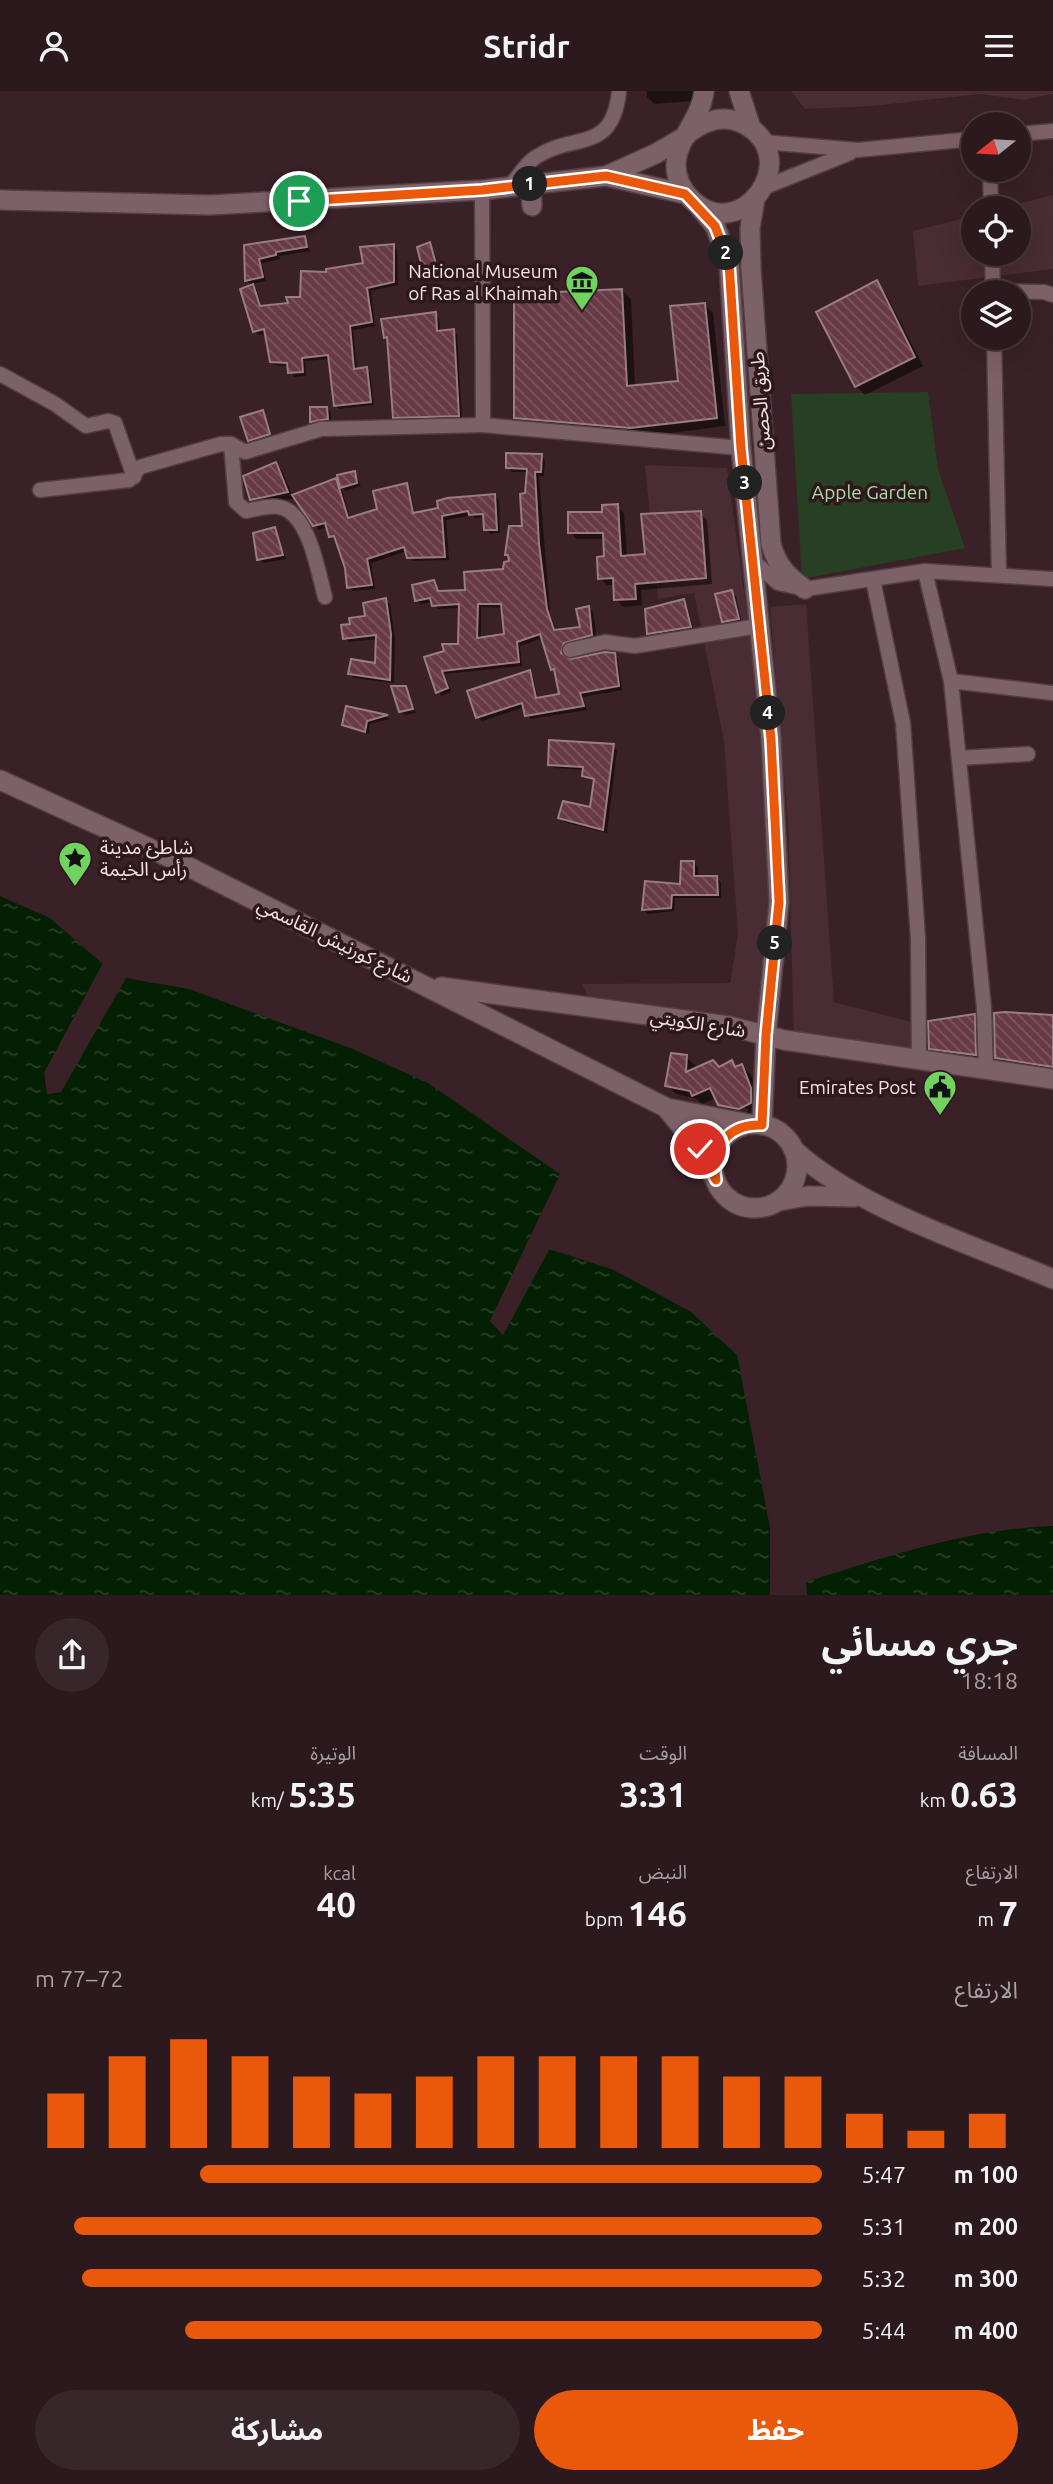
<!DOCTYPE html>
<html lang="ar">
<meta charset="utf-8">
<style>
:root{--surface:#2b191d;--page:#37262a;--text:#f1f3f6;--muted:#a6a0a4;--line:#47383b;--accent:#ea580c}
body{margin:0;font-family:Ubuntu,"Noto Sans Arabic",sans-serif;background:var(--page);color:var(--text);direction:rtl;height:100vh;display:flex;flex-direction:column;font-size:26px;white-space:nowrap}
*{box-sizing:border-box;margin:0}
p{font-size:23px;color:var(--muted)}
.icon{flex:none;width:38px;height:38px;fill:none;stroke:currentColor;stroke-width:2;stroke-linecap:round;stroke-linejoin:round}
.map{position:relative;height:1504px;overflow:hidden;direction:ltr}
.details{display:flex;flex-direction:column;background:var(--surface);flex:1}
.details>*{flex:none}
.needle{width:46px;rotate:252deg}
.controls{position:absolute;left:961px;top:21px;display:grid;gap:14px}
.controls a{display:grid;place-items:center;width:70px;height:70px;border-radius:50%;background:var(--surface);box-shadow:0 7px 28px #0002,0 0 0 2px var(--line);font-size:35px}
.pin{position:absolute;display:grid;place-items:center;width:60px;height:60px;color:#fff;margin:-30px;border:4px solid #fff;border-radius:50%;box-shadow:0 2px 7px #0007}
.km{position:absolute;width:35px;height:35px;margin:-18px;border-radius:50%;background:#222;color:#fff;font-size:19px;line-height:35px;text-align:center}
.round{display:grid;place-items:center;flex:none;width:74px;height:74px;border-radius:37px;background:var(--page)}
.head{display:flex;align-items:center;justify-content:space-between;height:119px;padding:0 35px}
h1{font-size:38px;font-weight:700;line-height:52px}
.stats{display:grid;grid-template-columns:repeat(3,1fr);gap:10px;height:119px;padding:7px 35px}
.stats div{display:grid;align-content:center}
.stats b{font-size:35px;font-weight:700}
.stats small{font-size:19px;font-weight:400}
.stats p{font-size:19px}
.chart{height:196px;padding:14px 35px}
.chart p{display:flex;justify-content:space-between}
.chart svg{width:100%;height:126px;margin-top:7px;stroke:var(--accent);stroke-width:6}
.cta{display:flex;gap:14px;margin-top:auto;padding:14px 35px}
.cta a{flex:1;height:80px;border-radius:42px;background:var(--accent);color:#fff;font-size:28px;font-weight:700;line-height:80px;text-align:center}
.cta a+a{background:var(--page);color:var(--text)}
ul{padding:0 35px;list-style:none;font-size:23px}
li{display:grid;grid-template-columns:112px 84px 1fr;align-items:center;height:52px}
li i{height:18px;border-radius:9px;background:var(--accent)}
header{display:flex;justify-content:space-between;align-items:center;height:91px;padding:0 35px;background:var(--surface);font-size:32px;font-weight:700}
.map>svg:first-child{display:block}
.built{fill:#492c34}
.park{fill:#273f22}
.water{fill:url(#water-ripples)}
.pier{fill:#392127}
.shadow{fill:#0007;fill-rule:evenodd}
.building{fill:url(#building-back-hatch);stroke:#9a7c83;stroke-width:2;fill-rule:evenodd}
.lines{fill:none;stroke-linecap:round;stroke-linejoin:round}
.street-casing{stroke:#523e43;stroke-width:17}
.secondary-casing{stroke:#523e43;stroke-width:22}
.street{stroke:#7d6168;stroke-width:14}
.secondary{stroke:#7d6168;stroke-width:19}
.route-casing{stroke:#fff;stroke-width:14}
.route{stroke:#ea580c;stroke-width:9}
.labels{text-anchor:middle;dominant-baseline:central;stroke-width:7;stroke-linejoin:round;paint-order:stroke}
.poi-label{font-size:19px;fill:#f2e2e5;stroke:#2e181d;text-anchor:end}
.street-label{font-size:19px;fill:#f2e2e5;stroke:#2e181d}
.park-label{font-size:19px;fill:#acdea3;stroke:#2e181d}
</style>
<header><svg class="icon" aria-label="menu" viewBox="0 0 24 24"><path d="M4 6h16M4 12h16M4 18h16"/></svg>Stridr<svg class="icon" aria-label="person" viewBox="0 0 24 24"><circle cx="12" cy="8" r="4"/><path d="M4 21q1-7 8-7t8 7"/></svg></header>
<div class="map">
<svg width="1053" height="1504" viewBox="0 0 1053 1504">
<defs>
<pattern id="water-ripples" width="26" height="14" patternUnits="userSpaceOnUse" patternTransform="scale(1.75)"><rect width="26" height="14" fill="#042002"/><path d="M2 4q2-2 4 0t4 0M15 11q2-2 4 0t4 0" fill="none" stroke="#294027"/></pattern>
<pattern id="building-back-hatch" width="6" height="6" patternUnits="userSpaceOnUse" patternTransform="scale(1.75)"><rect width="6" height="6" fill="#673a45"/><path d="M-1 5l2 2M0 0l6 6M5-1l2 2" fill="none" stroke="#7d5660"/></pattern>
</defs>
<rect width="100%" height="100%" fill="#392127"/>
<!-- built -->
<g class="built">
<polygon points="791,0 1053,0 1053,3 1023,9 980,3 873,15 805,18"/>
<polygon points="1053,104 1053,178 918,195 913,140 973,125 973,163 1018,163 1018,117 1002,117"/>
<polygon points="645,374 727,377 747,522 765,605 771,787 761,926 748,934 589,909 582,893 730,892 738,843 724,650 694,502 658,508"/>
<polygon points="806,513 834,911 911,931 912,964 794,948 788,728 770,516"/>
</g>
<!-- park -->
<polygon class="park" points="928,301 938,378 965,457 802,488 791,303"/>
<!-- water -->
<g class="water">
<polygon points="0,805 50,827 103,873 45,982 47,1003 61,1001 126,887 189,898 353,958 428,992 560,1083 490,1230 503,1244 549,1158 614,1179 691,1221 737,1264 770,1436 770,1504 0,1504"/>
<path d="M1053 1435V1504H807L806 1491C886 1466 968 1438 1053 1435Z"/>
</g>
<!-- pier -->
<g class="pier">
<polygon points="104,870 106,875 48,983 50,999 58,998 123,885 127,883 61,1001 47,1003 44,982"/>
<polygon points="562,1080 563,1085 494,1229 502,1238 546,1156 551,1155 503,1244 490,1230"/>
<polygon points="737,1259 773,1435 774,1504 770,1504 770,1436"/>
</g>
<!-- shadow -->
<g class="shadow">
<polygon points="647,0 694,0 694,10 654,13 647,6"/>
<polygon points="305,147 310,160 279,165 280,168 262,172 266,190 251,193 257,199 262,216 290,214 328,183 365,173 393,155 397,159 398,194 371,200 375,235 353,239 357,279 366,278 370,282 374,314 339,318 335,314 330,268 305,270 306,285 294,286 289,275 275,274 271,270 267,242 259,244 255,240 252,195 246,189 245,155"/>
<polygon points="429,153 441,185 430,187 426,183"/>
<polygon points="876,192 885,201 923,275 865,304 856,295"/>
<polygon points="622,199 631,208 635,296 680,291 704,213 713,222 725,335 640,346 525,335 516,326"/>
<polygon points="435,223 439,227 440,241 453,240 457,244 462,328 399,330 395,326 389,250 386,246"/>
<polygon points="326,317 331,321 331,332 316,335 312,331"/>
<polygon points="263,321 273,347 253,353 249,349"/>
<path d="M541 365 545 369 544 385H539L550 523 557 541 582 538 589 517 593 521 596 539 595 548 568 555 564 566 571 570 614 564 618 568 622 599 583 606 587 619 530 628 525 616 482 630 478 626 529 581 533 585 538 608 561 605 543 547 520 555 522 575 445 583 451 601 441 605 426 567 460 555V517L438 518 433 511 420 513 416 509 433 491 440 502 467 501 505 480 511 471 507 464 524 437 528 381H512L508 376ZM481 516 503 517 506 544 481 548Z"/>
<polygon points="276,373 282,380 293,406 336,389 341,394 354,382 361,395 345,400 341,395 350,428 380,419 406,394 410,398 415,423 495,405 499,409 500,442 490,443 486,438 485,426 475,427 472,424 446,429 449,469 412,470 407,460 371,472 375,498 353,500 349,496 337,449 330,445 328,436 319,439 315,434 295,407 258,415 251,409"/>
<polygon points="617,415 624,422 627,466 647,465 700,422 707,429 712,493 641,499 642,514 623,516 616,508 615,494 607,494 600,487 606,467 605,448 577,448 570,441"/>
<polygon points="275,438 286,468 263,472 259,468"/>
<polygon points="731,501 736,505 742,532 728,535 723,530"/>
<polygon points="386,509 390,513 395,548 394,592 354,587 350,583 377,574 378,548 349,551 345,547 352,534 367,526"/>
<polygon points="683,510 687,514 694,540 652,547 648,543"/>
<polygon points="405,597 416,622 405,624 401,620"/>
<polygon points="347,617 387,626 390,628 370,633 369,643 343,634"/>
<polygon points="613,655 617,659 607,742 564,731 560,727 591,718 596,690 588,688 584,679 554,677 550,673"/>
<polygon points="694,772 698,776 698,787 717,787 721,791 721,807 675,807 674,820 648,823 644,819 682,794"/>
<polygon points="974,925 980,932 982,970 937,964 930,957"/>
<polygon points="1053,926 1053,980 1004,973 997,966"/>
<polygon points="686,966 696,975 695,979 719,977 732,971 738,977 742,975 751,984 760,1007 759,1021 748,1027 729,1023 723,1017 747,1022 748,1018 722,1013 722,1016 716,1007 702,1013 697,1008 676,1003 667,994"/>
</g>
<!-- building -->
<g class="building">
<polygon points="305,145 307,156 276,161 276,164 259,168 263,186 245,190 244,154"/>
<polygon points="430,151 438,181 424,184 417,156"/>
<polygon points="394,153 394,191 367,197 372,231 350,235 354,278 367,276 371,311 334,315 328,264 302,267 303,281 288,282 287,272 270,271 264,238 253,241 240,198 253,193 260,215 288,212 286,206 300,206 301,180 326,181 326,178 363,172 360,156"/>
<polygon points="877,189 915,266 855,296 816,221"/>
<polygon points="622,198 627,295 678,290 670,215 705,212 717,327 630,337 514,327 514,203"/>
<polygon points="436,221 437,240 454,238 459,325 393,327 387,246 384,247 381,228"/>
<polygon points="310,316 327,316 328,328 310,331"/>
<polygon points="263,319 270,343 248,350 240,326"/>
<path d="M506 362 542 363 541 381H535L539 453 547 518 554 539 580 536 576 518 589 515 592 544 564 552 561 562 571 568 605 561 615 562 619 595 580 602 584 615 525 625 522 612 476 627 467 600 530 579 536 607 559 603 554 578 551 579 540 543 517 551 519 571 442 580 448 597 436 602 424 566 444 560 442 553H458L459 513 432 515 430 507 415 510 412 494 434 489 438 500 465 499 464 481 503 478 504 471 509 470 508 464H505L509 435H522L520 403 525 402 527 378 506 377ZM478 513H501L504 543 477 547Z"/>
<polygon points="276,371 288,401 250,409 243,385"/>
<polygon points="355,380 357,392 340,397 337,384"/>
<polygon points="336,387 348,427 377,418 373,400 407,392 413,422 438,417 437,410 447,407 495,403 497,439 484,439 483,423 469,424 468,420 442,425 445,466 407,467 404,456 367,468 372,494 347,497 345,477 334,445 329,446 325,432 313,435 292,404"/>
<polygon points="618,413 621,465 645,463 641,423 701,420 706,487 635,493 636,508 614,509 613,487 598,488 597,466 604,465 603,442 568,442 568,421 602,421 602,414"/>
<polygon points="275,436 283,464 257,469 253,442"/>
<polygon points="732,499 739,528 722,531 715,503"/>
<polygon points="386,507 391,543 390,589 348,583 351,568 375,572 376,544 343,548 341,534 350,533 349,527 365,525 363,512"/>
<polygon points="684,508 691,536 647,543 645,518"/>
<polygon points="391,595 406,595 413,618 399,621"/>
<polygon points="346,615 388,624 367,630 365,641 342,634"/>
<polygon points="549,649 614,653 603,739 558,727 563,710 590,716 594,688 582,685 583,676 548,674"/>
<polygon points="681,770 694,770 694,785 717,785 718,804 672,804 671,817 642,819 645,790 680,793"/>
<polygon points="1005,921 1053,924 1053,976 995,967 994,922"/>
<polygon points="975,923 976,964 929,958 928,930"/>
<polygon points="671,962 687,964 686,981 713,969 719,976 732,969 735,976 742,973 751,997 751,1012 739,1018 718,1014 710,997 692,1005 690,1000 665,995"/>
</g>
<g class="lines">
<defs>
<g id="street">
<polyline points="1018,43 1053,40"/>
<polyline points="763,51 858,59 973,48"/>
<polyline points="990,79 991,117"/>
<path d="M510 95C518 86 526 72 536 66 574 41 613 63 619 0"/>
<polyline points="765,96 850,62"/>
<polyline points="482,99 483,334 741,357"/>
<polyline points="992,163 993,201"/>
<polyline points="993,200 1044,201 1053,204"/>
<polyline points="994,247 999,484"/>
<polyline points="0,283 55,313 86,335 108,330 115,332 134,386"/>
<path d="M231 353 236 411 246 420C257 418 269 414 279 416 309 421 318 481 325 506"/>
<polyline points="40,399 129,389 140,376 221,353 231,353 245,361 321,338 483,334"/>
<polyline points="752,469 778,492 805,498 925,480 1053,488"/>
<polyline points="925,480 951,590 1053,602"/>
<polyline points="873,489 903,632 918,847 919,969"/>
<polyline points="570,559 605,551 635,555 759,535"/>
<polyline points="951,590 984,917 986,979"/>
<polyline points="959,667 1028,663"/>
</g>
<g id="secondary">
<polyline points="739,0 751,37"/>
<path d="M690 41C707 29 724 23 744 33 806 66 741 157 691 108 682 99 676 87 676 74 676 48 702 27 704 0"/>
<polyline points="606,85 685,103"/>
<polyline points="531,93 532,115"/>
<path d="M755 108 750 137 751 178 771 453C777 475 787 485 805 498"/>
<polyline points="0,109 210,114 482,99 606,85 655,63 686,45"/>
<polyline points="697,113 715,135 729,172 741,357 771,648 779,811 766,944 762,1034"/>
<polyline points="0,689 173,768 667,1017 749,1033"/>
<polyline points="441,896 729,935 784,949 1053,988"/>
<polyline points="667,1018 700,1058 713,1085"/>
<circle cx="755" cy="1075" r="42"/>
<path d="M793 1058C858 1118 971 1153 1053 1188"/>
<polyline points="779,1110 808,1105 855,1106"/>
</g>
</defs>
<!-- street casing -->
<use href="#street" class="street-casing"/>
<!-- secondary casing -->
<use href="#secondary" class="secondary-casing"/>
<!-- street -->
<use href="#street" class="street"/>
<!-- secondary -->
<use href="#secondary" class="secondary"/>
</g>
<g class="lines">
<defs>
<path id="route" d="M299 110 482 99 606 85 685 103 715 135 729 172 741 357 771 648 779 811 766 944 762 1034C728 1033 710 1056 716 1089L700 1058"/>
</defs>
<!-- route casing -->
<use href="#route" class="route-casing"/>
<!-- route -->
<use href="#route" class="route"/>
</g>
<!-- icons -->
<defs>
<symbol id="museum-pin" viewBox="-11 -11 22 30"><path d="M0 17L-7.5 6A9.5 9.5 0 1 1 7.5 6Z" fill="#70d35f" stroke="#2e181d"/><path d="M0-6L6-3V-2H-6V-3ZM-5-1h2V3h-2ZM-1-1h2V3h-2ZM3-1h2V3H3ZM-6 4H6V6H-6Z" fill="#111"/></symbol>
<symbol id="sight-pin" viewBox="-11 -11 22 30"><path d="M0 17L-7.5 6A9.5 9.5 0 1 1 7.5 6Z" fill="#70d35f" stroke="#2e181d"/><path d="M0-6L1.8-2.2L6-1.7L2.9 1.2L3.7 5.4L0 3.3L-3.7 5.4L-2.9 1.2L-6-1.7L-1.8-2.2Z" fill="#111"/></symbol>
<symbol id="civic-pin" viewBox="-11 -11 22 30"><path d="M0 17L-7.5 6A9.5 9.5 0 1 1 7.5 6Z" fill="#70d35f" stroke="#2e181d"/><path d="M-.6-6.5H3V-4.5H.6V-3L4-1V1h2V6H-6V1h2V-1L-.6-3ZM-1.2 2.5V6h2.4V2.5Z" fill="#111"/></symbol>
</defs>
<g fill-rule="evenodd">
<use href="#museum-pin" x="563" y="172" width="38" height="52"/>
<use href="#sight-pin" x="56" y="748" width="38" height="52"/>
<use href="#civic-pin" x="921" y="977" width="38" height="52"/>
</g>
<g class="labels">
<!-- poi labels -->
<g class="poi-label">
<text x="558" y="180">National Museum<tspan x="558" dy="22">of Ras al Khaimah</tspan></text>
<text x="100" y="756" text-anchor="start">شاطئ مدينة<tspan x="100" dy="22">رأس الخيمة</tspan></text>
<text x="916" y="996">Emirates Post</text>
</g>
<!-- street labels -->
<g class="street-label">
<text transform="translate(760 310) rotate(-94)">طريق الحصن</text>
<text transform="translate(335 849) rotate(26)">شارع كورنيش القاسمي</text>
<text transform="translate(698 932) rotate(9)">شارع الكويتي</text>
</g>
<!-- park labels -->
<g class="park-label">
<text x="870" y="401">Apple Garden</text>
</g>
</g>
</svg>
<div class="controls">
<a><svg class="needle" viewBox="-14 -14 28 28"><path d="M0-13l5 13h-10z" fill="#e53935"/><path d="M0 13l5-13h-10z" fill="#a6a0a4"/></svg></a>
<a><svg class="icon" aria-label="locate" viewBox="0 0 24 24"><circle cx="12" cy="12" r="6"/><path d="M12 2v4M12 18v4M2 12h4M18 12h4"/></svg></a>
<a><svg class="icon" aria-label="layers" viewBox="0 0 24 24"><path d="M12 4l9 5-9 5-9-5zM3 14l9 5 9-5"/></svg></a>
</div>
<div class="pin" style="left:299px;top:110px;background:#1e9e55"><svg class="icon" aria-label="arrive" viewBox="0 0 24 24"><path d="M6 21V4h12l-3 4 3 4H6"/></svg></div>
<div class="pin" style="left:700px;top:1058px;background:#d93025"><svg class="icon" aria-label="check" viewBox="0 0 24 24"><path d="M5 12l5 5 9-10"/></svg></div>
<b class="km" style="left:530px;top:93px">1</b>
<b class="km" style="left:726px;top:162px">2</b>
<b class="km" style="left:745px;top:392px">3</b>
<b class="km" style="left:768px;top:622px">4</b>
<b class="km" style="left:775px;top:852px">5</b>
</div>
<section class="details">
<div class="head"><div><h1>جري مسائي</h1><p>18:18</p></div><a class="round"><svg class="icon" aria-label="share" viewBox="0 0 24 24"><path d="M12 15V3M7 8l5-5 5 5M5 13v7h14v-7"/></svg></a></div>
<div class="stats">
<div><p>المسافة</p><b>0.63<small> km</small></b></div>
<div><p>الوقت</p><b>3:31</b></div>
<div><p>الوتيرة</p><b>5:35<small> /km</small></b></div>
</div>
<div class="stats">
<div><p>الارتفاع</p><b>7<small> m</small></b></div>
<div><p>النبض</p><b>146<small> bpm</small></b></div>
<div><p>kcal</p><b>40</b></div>
</div>
<div class="chart"><p><span>الارتفاع</span>72–77 m</p>
<svg viewBox="0 0 160 44" preserveAspectRatio="none"><path d="M5 44V25M15 44V12M25 44V6M35 44V12M45 44V19M55 44V25M65 44V19M75 44V12M85 44V12M95 44V12M105 44V12M115 44V19M125 44V19M135 44V32M145 44V38M155 44V32"/></svg>
</div>
<ul>
<li><b>100 m</b>5:47<i style="width:79%"></i></li>
<li><b>200 m</b>5:31<i style="width:95%"></i></li>
<li><b>300 m</b>5:32<i style="width:94%"></i></li>
<li><b>400 m</b>5:44<i style="width:81%"></i></li>
</ul>
<div class="cta"><a>حفظ</a><a>مشاركة</a></div>
</section>
